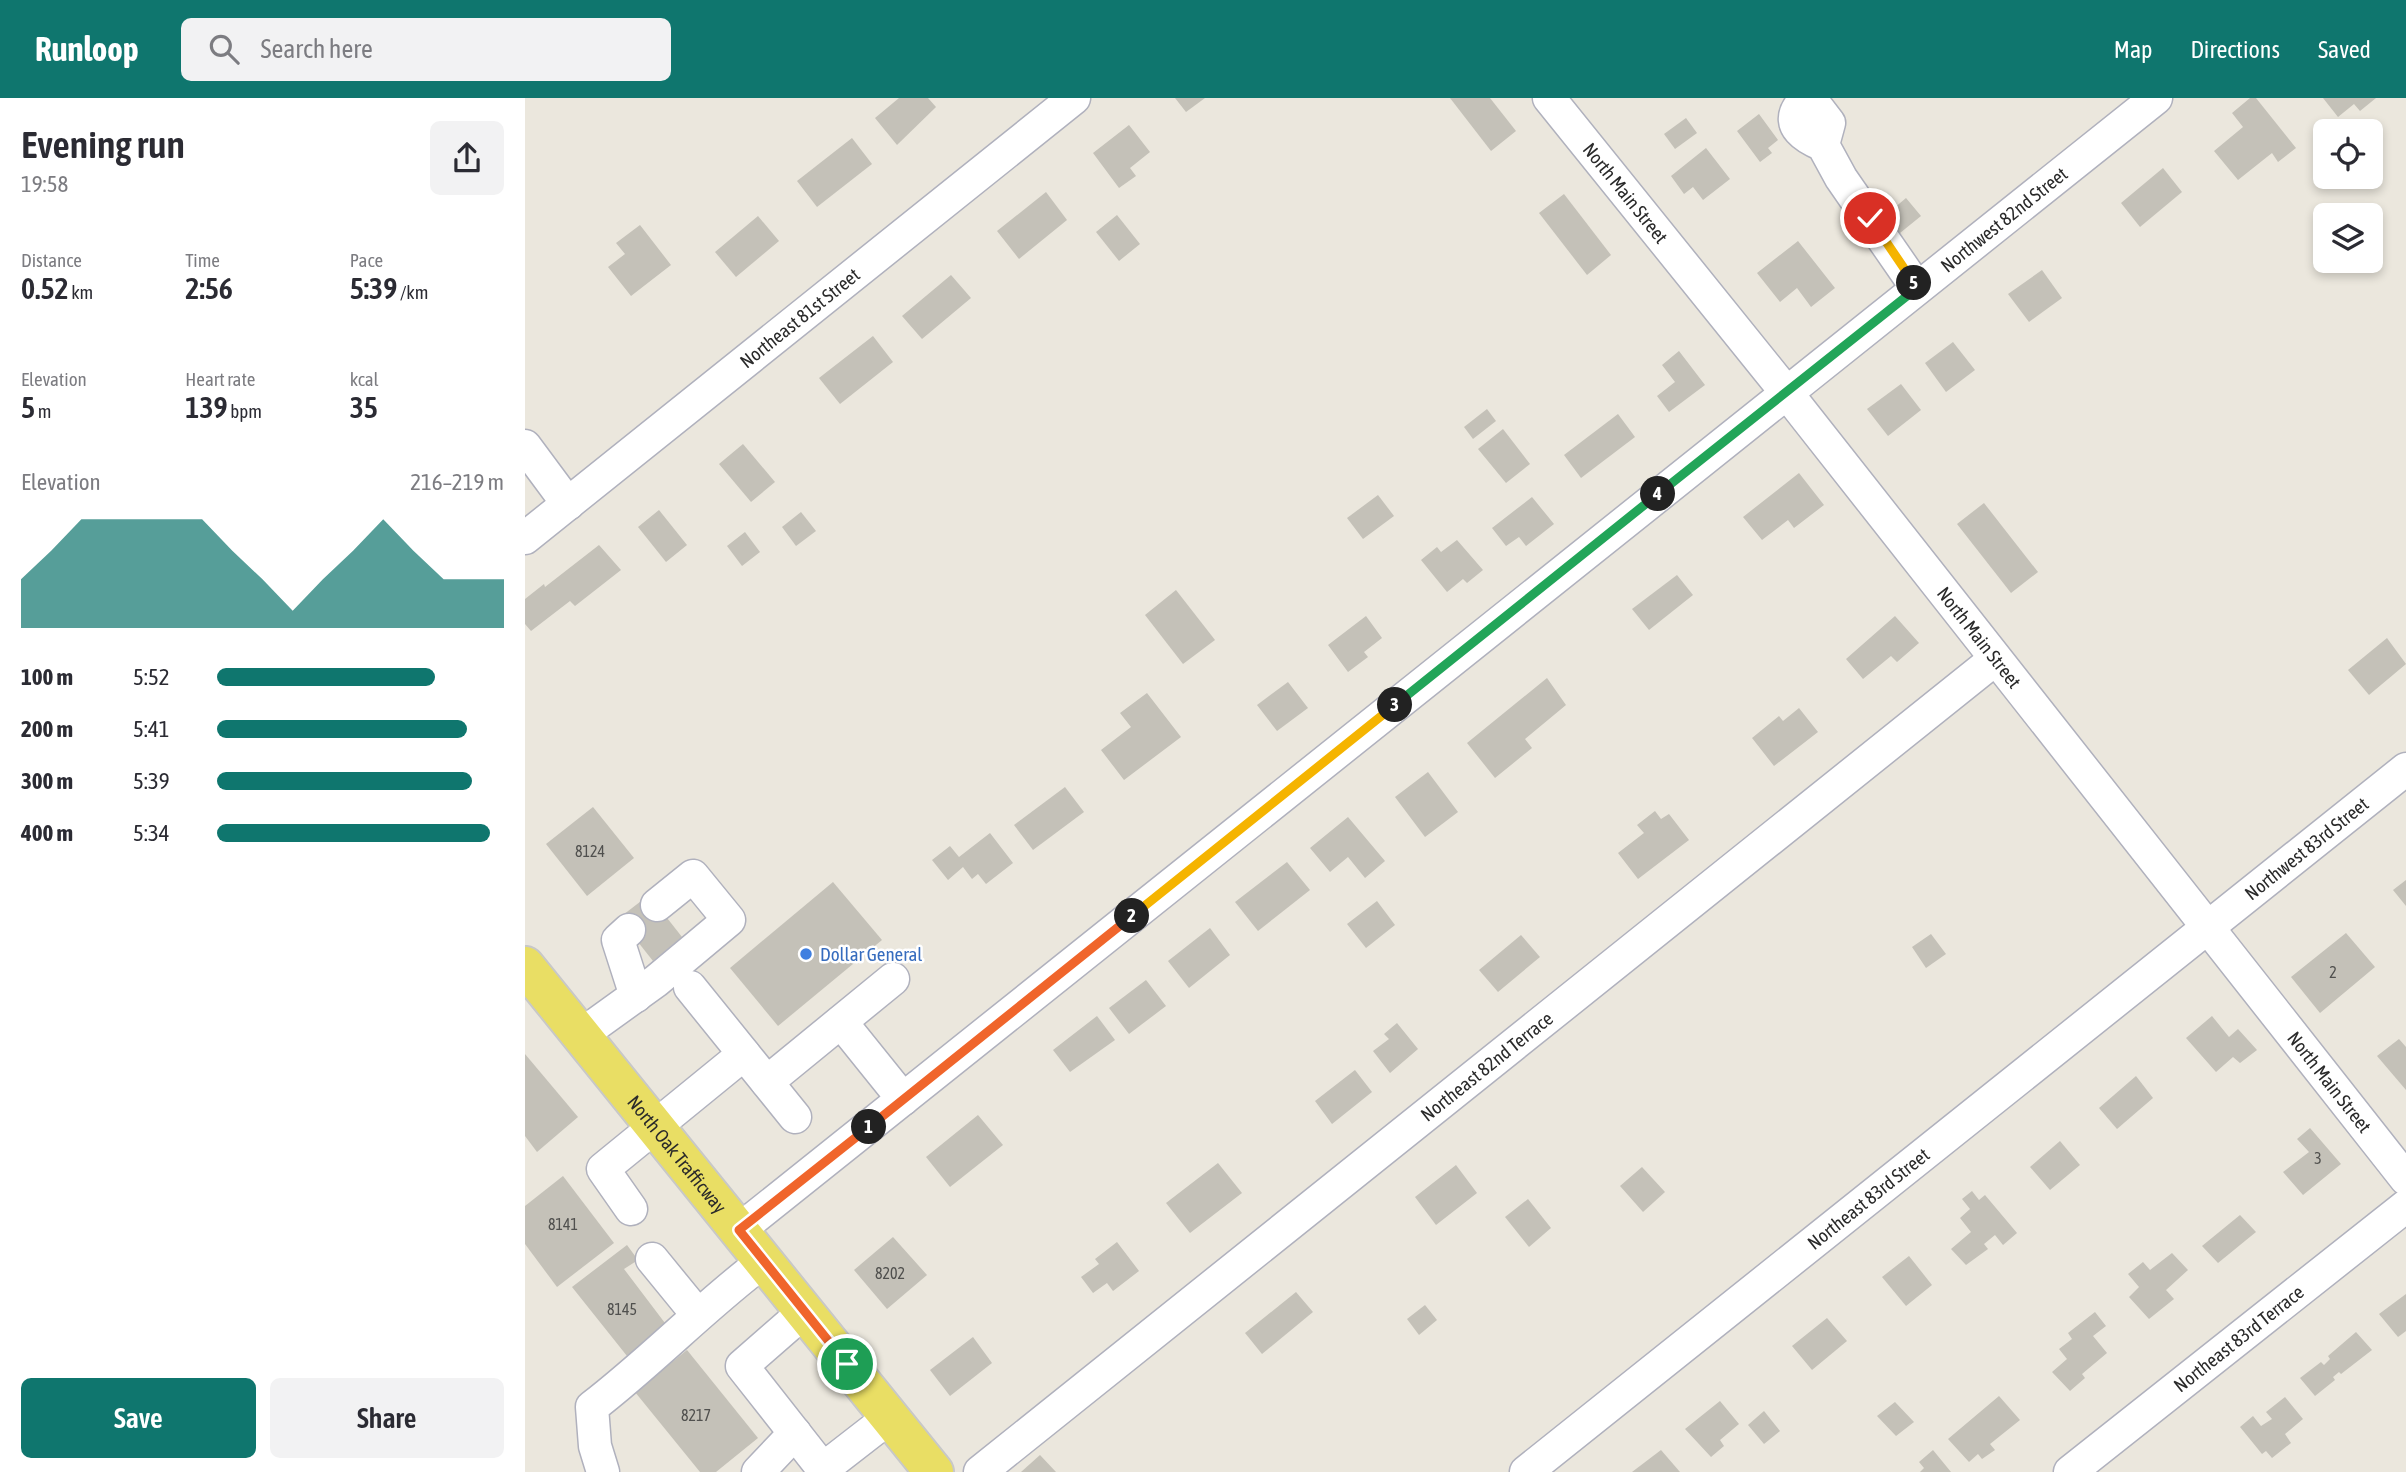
<!DOCTYPE html>
<meta charset="utf-8">
<style>
:root{--surface:#fff;--page:#f2f2f3;--text:#2b2b33;--muted:#7c7c81;--accent:#0f766e}
body{margin:0;font-family:"Asap Condensed",sans-serif;background:var(--page);color:var(--text);height:100vh;display:flex;flex-direction:column;font-size:26px;white-space:nowrap}
*{box-sizing:border-box;margin:0}
p{font-size:23px;color:var(--muted)}
.icon{flex:none;width:38px;height:38px;fill:none;stroke:currentColor;stroke-width:2;stroke-linecap:round;stroke-linejoin:round}
.map{position:relative;flex:1;overflow:hidden}
.panel{display:flex;flex-direction:column;background:var(--surface);width:525px}
.panel>*{flex:none}
.fabs{position:absolute;left:1788px;top:21px;display:grid;gap:14px}
.fabs a{display:grid;place-items:center;width:70px;height:70px;border-radius:10px;background:var(--surface);box-shadow:0 4px 10px #0003;font-size:35px}
.pin{position:absolute;display:grid;place-items:center;width:60px;height:60px;color:#fff;margin:-30px;border:4px solid #fff;border-radius:50%;box-shadow:0 2px 7px #0007}
.km{position:absolute;width:35px;height:35px;margin:-18px;border-radius:50%;background:#222;color:#fff;font-size:19px;line-height:35px;text-align:center}
.round{display:grid;place-items:center;flex:none;width:74px;height:74px;border-radius:10px;background:var(--page)}
.overview{display:flex;align-items:center;justify-content:space-between;height:119px;padding:0 21px}
h1{font-size:38px;font-weight:600;line-height:52px}
.stats{display:grid;grid-template-columns:repeat(3,1fr);gap:10px;height:119px;padding:7px 21px}
.stats div{display:grid;align-content:center}
.stats b{font-size:30px;font-weight:600}
.stats small{font-size:19px;font-weight:400}
.stats p{font-size:19px}
.chart{height:196px;padding:14px 21px}
.chart p{display:flex;justify-content:space-between}
.chart svg{width:100%;height:126px;margin-top:7px;fill:var(--accent);opacity:.7}
.button{display:flex;gap:14px;margin-top:auto;padding:14px 21px}
.button a{flex:1;height:80px;border-radius:10px;background:var(--accent);color:#fff;font-size:28px;font-weight:600;line-height:80px;text-align:center}
.button a+a{background:var(--page);color:var(--text)}
ul{padding:0 21px;list-style:none;font-size:23px}
li{display:grid;grid-template-columns:112px 84px 1fr;align-items:center;height:52px}
li i{height:18px;border-radius:9px;background:var(--accent)}
header{display:flex;align-items:center;gap:42px;box-sizing:border-box;height:98px;padding:0 35px;background:var(--accent);color:#fff}
header strong{font-size:33px}
nav{display:flex;gap:38px;margin-inline-start:auto;font-size:24px}
.search{width:490px;height:63px;background:var(--page);display:flex;align-items:center;gap:18px;box-sizing:border-box;padding:0 24px;border-radius:10px;color:var(--muted);font-size:26px}
main{display:flex;flex:1;min-height:0}
.map>svg:first-child{display:block}
.building{fill:#c4c1b8}
.lines{fill:none;stroke-linecap:round;stroke-linejoin:round}
.minor-casing{stroke:#b0b1bd;stroke-width:35}
.major-casing{stroke:#c8c8c8;stroke-width:42}
.minor{stroke:#fff;stroke-width:32}
.major{stroke:#e9de64;stroke-width:38}
.split-1-casing{stroke:#fff;stroke-width:14}
.split-2-casing{stroke:#fff;stroke-width:14}
.split-3-casing{stroke:#fff;stroke-width:14}
.split-4-casing{stroke:#fff;stroke-width:14}
.split-5-casing{stroke:#fff;stroke-width:14}
.split-6-casing{stroke:#fff;stroke-width:14}
.split-1{stroke:#f0652b;stroke-width:9}
.split-2{stroke:#f0652b;stroke-width:9}
.split-3{stroke:#f5b400;stroke-width:9}
.split-4{stroke:#22a559;stroke-width:9}
.split-5{stroke:#22a559;stroke-width:9}
.split-6{stroke:#f5b400;stroke-width:9}
.shop-dot{fill:#3f7fe0;stroke:#fff;stroke-width:2.5}
.labels{text-anchor:middle;dominant-baseline:central;stroke-width:5;stroke-linejoin:round;paint-order:stroke}
.number-label{font-size:16px;fill:#50504e}
.street-label{font-size:19px;fill:#2a2a2a;stroke:#fff}
.shop-label{font-size:19px;fill:#366cbe;stroke:#fff;text-anchor:start}
</style>
<header>
<strong>Runloop</strong>
<div class="search"><svg class="icon" aria-label="search" viewBox="0 0 24 24"><circle cx="10" cy="10" r="6"/><path d="M15 15l6 6"/></svg>Search here</div>
<nav><a>Map</a><a>Directions</a><a>Saved</a></nav>
</header>
<main>
<section class="panel">
<div class="overview"><div><h1>Evening run</h1><p>19:58</p></div><a class="round"><svg class="icon" aria-label="share" viewBox="0 0 24 24"><path d="M12 15V3M7 8l5-5 5 5M5 13v7h14v-7"/></svg></a></div>
<div class="stats">
<div><p>Distance</p><b>0.52<small> km</small></b></div>
<div><p>Time</p><b>2:56</b></div>
<div><p>Pace</p><b>5:39<small> /km</small></b></div>
</div>
<div class="stats">
<div><p>Elevation</p><b>5<small> m</small></b></div>
<div><p>Heart rate</p><b>139<small> bpm</small></b></div>
<div><p>kcal</p><b>35</b></div>
</div>
<div class="chart"><p><span>Elevation</span>216–219 m</p>
<svg viewBox="0 0 160 44" preserveAspectRatio="none"><path d="M0 44V27L10 17L20 6L30 6L40 6L50 6L60 6L70 17L80 27L90 38L100 27L110 17L120 6L130 17L140 27L150 27L160 27V44z"/></svg>
</div>
<ul>
<li><b>100 m</b>5:52<i style="width:76%"></i></li>
<li><b>200 m</b>5:41<i style="width:87%"></i></li>
<li><b>300 m</b>5:39<i style="width:89%"></i></li>
<li><b>400 m</b>5:34<i style="width:95%"></i></li>
</ul>
<div class="button"><a>Save</a><a>Share</a></div>
</section>
<div class="map">
<svg width="1881" height="1374" viewBox="0 0 1881 1374">
<rect width="100%" height="100%" fill="#ebe7dd"/>
<!-- building -->
<g class="building">
<polygon points="374,0 403,0 411,9 372,47 350,20"/>
<polygon points="650,0 680,0 661,14"/>
<polygon points="925,0 965,0 991,33 966,53"/>
<polygon points="1725,0 1731,0 1771,50 1753,64 1747,55 1713,82 1689,53 1718,29 1707,15"/>
<polygon points="1798,0 1851,0 1835,13 1829,6 1813,19"/>
<polygon points="1234,16 1253,42 1243,50 1247,55 1235,64 1212,33"/>
<polygon points="1161,20 1172,35 1150,51 1139,36"/>
<polygon points="604,27 625,54 605,70 611,78 594,90 568,55"/>
<polygon points="327,40 347,66 292,109 272,83"/>
<polygon points="1181,50 1205,81 1178,102 1168,89 1159,96 1146,78"/>
<polygon points="1638,70 1657,94 1615,129 1596,105"/>
<polygon points="521,94 542,122 494,161 472,133"/>
<polygon points="1039,96 1086,157 1062,177 1014,115"/>
<polygon points="1358,99 1368,111 1381,100 1396,118 1375,135 1357,114 1345,108"/>
<polygon points="592,117 615,146 594,163 571,134"/>
<polygon points="233,118 254,143 211,179 190,154"/>
<polygon points="115,127 146,167 106,198 83,169 100,156 91,145"/>
<polygon points="1273,143 1310,190 1286,209 1272,190 1255,204 1232,175"/>
<polygon points="1517,172 1537,200 1504,224 1483,196"/>
<polygon points="426,177 446,200 397,241 377,218"/>
<polygon points="348,238 368,264 315,306 294,280"/>
<polygon points="1428,244 1450,272 1421,294 1400,265"/>
<polygon points="1154,253 1180,287 1144,314 1132,298 1150,284 1137,267"/>
<polygon points="1376,286 1396,312 1363,338 1342,311"/>
<polygon points="962,311 971,323 948,341 939,329"/>
<polygon points="1093,316 1110,339 1056,380 1039,357"/>
<polygon points="978,331 1005,366 981,385 953,351"/>
<polygon points="218,346 250,384 226,404 194,366"/>
<polygon points="1274,375 1299,407 1269,430 1263,422 1237,442 1218,419"/>
<polygon points="853,397 869,418 838,441 822,420"/>
<polygon points="1007,399 1029,426 1001,448 994,439 981,448 967,430"/>
<polygon points="1459,405 1513,474 1486,495 1432,426"/>
<polygon points="134,412 162,447 141,464 113,429"/>
<polygon points="276,414 291,433 271,448 257,429"/>
<polygon points="220,434 235,454 217,468 202,448"/>
<polygon points="932,442 958,472 942,485 938,481 922,494 896,462 912,449 916,454"/>
<polygon points="74,447 96,472 50,508 45,503 6,533 0,526 0,501 19,486 20,489"/>
<polygon points="1152,477 1168,497 1124,532 1107,511"/>
<polygon points="651,492 690,542 658,566 620,517"/>
<polygon points="841,518 857,540 839,554 843,559 823,574 803,547"/>
<polygon points="1370,518 1394,545 1372,564 1366,558 1338,581 1321,561"/>
<polygon points="1862,540 1881,566 1844,597 1823,572"/>
<polygon points="1022,580 1041,607 1000,641 1007,650 970,680 942,645"/>
<polygon points="763,584 783,610 752,633 732,607"/>
<polygon points="622,595 656,639 599,682 576,652 606,629 595,615"/>
<polygon points="1274,610 1293,634 1249,668 1227,640 1254,618 1258,623"/>
<polygon points="903,674 933,714 900,739 870,699"/>
<polygon points="540,689 559,714 508,752 489,727"/>
<polygon points="68,709 109,760 62,798 21,746"/>
<polygon points="1130,713 1136,721 1144,716 1164,742 1113,781 1093,755 1119,735 1112,727"/>
<polygon points="823,719 860,763 840,780 823,759 805,774 785,750"/>
<polygon points="465,735 488,765 461,786 453,776 447,781 438,769 423,782 407,762 425,748 434,759"/>
<polygon points="762,764 785,792 733,833 710,804"/>
<polygon points="1881,782 1881,808 1868,792"/>
<polygon points="308,784 357,842 253,928 205,870"/>
<polygon points="124,797 157,839 128,863 94,820"/>
<polygon points="852,803 870,827 841,850 822,826"/>
<polygon points="685,830 705,857 664,890 643,863"/>
<polygon points="1821,835 1850,869 1795,915 1766,879"/>
<polygon points="1406,836 1421,856 1401,870 1387,849"/>
<polygon points="996,837 1015,859 973,894 954,872"/>
<polygon points="621,882 641,908 604,936 584,910"/>
<polygon points="572,918 590,942 545,974 528,952"/>
<polygon points="1687,918 1704,939 1713,931 1732,952 1715,965 1708,959 1691,974 1661,940"/>
<polygon points="872,925 893,951 865,975 848,953 864,941 859,936"/>
<polygon points="1874,941 1881,949 1881,992 1852,958"/>
<polygon points="0,956 53,1019 12,1054 0,1038"/>
<polygon points="830,972 847,994 807,1026 790,1003"/>
<polygon points="1611,978 1628,1000 1592,1031 1574,1010"/>
<polygon points="453,1017 478,1047 425,1089 401,1059"/>
<polygon points="1785,1030 1816,1066 1778,1097 1758,1074 1784,1054 1772,1041"/>
<polygon points="1535,1043 1555,1067 1525,1092 1505,1069"/>
<polygon points="693,1065 717,1095 665,1135 641,1105"/>
<polygon points="931,1067 952,1095 911,1127 890,1099"/>
<polygon points="1117,1069 1140,1094 1118,1114 1095,1088"/>
<polygon points="38,1078 89,1145 32,1189 0,1146 0,1108"/>
<polygon points="1447,1093 1454,1102 1460,1097 1492,1135 1478,1147 1470,1137 1459,1146 1463,1151 1441,1167 1426,1151 1446,1134 1435,1120 1445,1111 1437,1101"/>
<polygon points="1003,1101 1026,1130 1004,1149 980,1119"/>
<polygon points="1715,1117 1731,1134 1693,1165 1677,1148"/>
<polygon points="368,1139 402,1177 362,1211 329,1172"/>
<polygon points="592,1144 614,1173 588,1193 582,1185 568,1195 556,1179 574,1166 570,1161"/>
<polygon points="102,1147 113,1162 99,1171 146,1233 106,1263 47,1189"/>
<polygon points="1647,1155 1663,1172 1641,1192 1649,1201 1624,1221 1604,1199 1614,1189 1603,1176 1618,1164 1625,1172"/>
<polygon points="1384,1158 1407,1187 1381,1208 1357,1179"/>
<polygon points="771,1194 788,1214 737,1256 720,1235"/>
<polygon points="1881,1196 1881,1233 1873,1239 1854,1216"/>
<polygon points="900,1207 912,1222 894,1237 882,1221"/>
<polygon points="1570,1214 1581,1228 1568,1238 1582,1255 1557,1276 1560,1280 1545,1293 1527,1274 1542,1261 1534,1251 1547,1241 1543,1235"/>
<polygon points="1302,1220 1322,1243 1287,1272 1267,1248"/>
<polygon points="1831,1234 1847,1252 1816,1276 1814,1274 1808,1279 1810,1282 1790,1298 1775,1280 1796,1264 1799,1267 1805,1261 1803,1258"/>
<polygon points="448,1239 467,1265 425,1298 405,1272"/>
<polygon points="162,1252 233,1340 191,1374 175,1374 110,1294"/>
<polygon points="1474,1298 1495,1322 1465,1346 1470,1352 1457,1361 1453,1356 1444,1364 1423,1341"/>
<polygon points="1760,1299 1778,1321 1760,1336 1766,1345 1747,1360 1741,1353 1737,1356 1715,1329 1728,1318 1736,1328 1747,1321 1741,1314"/>
<polygon points="1195,1303 1214,1326 1195,1342 1199,1348 1186,1359 1160,1331"/>
<polygon points="1370,1304 1389,1324 1371,1338 1352,1318"/>
<polygon points="1239,1313 1255,1333 1239,1346 1223,1327"/>
<polygon points="1136,1352 1155,1374 1107,1374"/>
<polygon points="1408,1352 1426,1374 1395,1374 1399,1370 1394,1364"/>
<polygon points="515,1357 531,1374 496,1374"/>
</g>
<g class="lines">
<defs>
<g id="minor">
<path id="s1" d="M1024 0 1261 294 1881 1081"/>
<path d="M1298 47C1281 40 1261 28 1274 9L1291 8 1304 25 1298 47 1316 80 1392 190"/>
<polyline points="0,348 43,406"/>
<path id="s2" d="M0 440 549 0"/>
<polyline points="104,832 93,842 111,898"/>
<polyline points="165,889 270,1019"/>
<polyline points="316,924 378,1001"/>
<polyline points="56,937 131,883 204,822 168,778 132,807"/>
<polyline points="242,984 368,881"/>
<polyline points="106,1111 78,1071 219,956"/>
<path id="s3" d="M214 1132 1631 0"/>
<polyline points="127,1161 172,1216"/>
<polyline points="280,1213 217,1268 298,1371 365,1319"/>
<path d="M78 1374 70 1348 67 1309C127 1263 179 1208 239 1163"/>
<polyline points="233,1374 270,1335"/>
<path id="s4" d="M455 1374 1469 562"/>
<path id="s5" d="M1001 1374 1881 671"/>
<path id="s6" d="M1545 1374 1881 1108"/>
</g>
<g id="major">
<path id="s7" d="M0 868 409 1374"/>
</g>
</defs>
<!-- minor casing -->
<use href="#minor" class="minor-casing"/>
<!-- major casing -->
<use href="#major" class="major-casing"/>
<!-- minor -->
<use href="#minor" class="minor"/>
<!-- major -->
<use href="#major" class="major"/>
</g>
<g class="lines">
<defs>
<polyline id="split-1" points="322,1266 214,1132 344,1029"/>
<polyline id="split-2" points="344,1029 607,818"/>
<polyline id="split-3" points="607,818 870,607"/>
<polyline id="split-4" points="870,607 1133,396"/>
<polyline id="split-5" points="1133,396 1392,190 1389,185"/>
<polyline id="split-6" points="1345,120 1389,185"/>
</defs>
<!-- split-1 casing -->
<use href="#split-1" class="split-1-casing"/>
<!-- split-2 casing -->
<use href="#split-2" class="split-2-casing"/>
<!-- split-3 casing -->
<use href="#split-3" class="split-3-casing"/>
<!-- split-4 casing -->
<use href="#split-4" class="split-4-casing"/>
<!-- split-5 casing -->
<use href="#split-5" class="split-5-casing"/>
<!-- split-6 casing -->
<use href="#split-6" class="split-6-casing"/>
<!-- split-1 -->
<use href="#split-1" class="split-1"/>
<!-- split-2 -->
<use href="#split-2" class="split-2"/>
<!-- split-3 -->
<use href="#split-3" class="split-3"/>
<!-- split-4 -->
<use href="#split-4" class="split-4"/>
<!-- split-5 -->
<use href="#split-5" class="split-5"/>
<!-- split-6 -->
<use href="#split-6" class="split-6"/>
</g>
<!-- markers -->
<circle class="shop-dot" cx="281" cy="856" r="7"/>
<g class="labels">
<!-- number labels -->
<g class="number-label">
<text x="65" y="753">8124</text>
<text x="1808" y="874">2</text>
<text x="1793" y="1060">3</text>
<text x="38" y="1126">8141</text>
<text x="365" y="1175">8202</text>
<text x="97" y="1211">8145</text>
<text x="171" y="1317">8217</text>
</g>
<!-- street labels -->
<g class="street-label">
<text stroke="none"><textPath href="#s1" startOffset="122">North Main Street</textPath></text>
<text stroke="none"><textPath href="#s3" startOffset="1619">Northwest 82nd Street</textPath></text>
<text stroke="none"><textPath href="#s2" startOffset="352">Northeast 81st Street</textPath></text>
<text stroke="none"><textPath href="#s1" startOffset="690">North Main Street</textPath></text>
<text stroke="none"><textPath href="#s5" startOffset="999">Northwest 83rd Street</textPath></text>
<text stroke="none"><textPath href="#s4" startOffset="649">Northeast 82nd Terrace</textPath></text>
<text stroke="none"><textPath href="#s1" startOffset="1256">North Main Street</textPath></text>
<text stroke="none"><textPath href="#s7" startOffset="242">North Oak Trafficway</textPath></text>
<text stroke="none"><textPath href="#s5" startOffset="438">Northeast 83rd Street</textPath></text>
<text stroke="none"><textPath href="#s6" startOffset="215">Northeast 83rd Terrace</textPath></text>
</g>
<!-- shop labels -->
<g class="shop-label">
<text x="295" y="856">Dollar General</text>
</g>
</g>
</svg>
<div class="fabs">
<a><svg class="icon" aria-label="locate" viewBox="0 0 24 24"><circle cx="12" cy="12" r="6"/><path d="M12 2v4M12 18v4M2 12h4M18 12h4"/></svg></a>
<a><svg class="icon" aria-label="layers" viewBox="0 0 24 24"><path d="M12 4l9 5-9 5-9-5zM3 14l9 5 9-5"/></svg></a>
</div>
<div class="pin" style="left:322px;top:1266px;background:#1e9e55"><svg class="icon" aria-label="arrive" viewBox="0 0 24 24"><path d="M6 21V4h12l-3 4 3 4H6"/></svg></div>
<div class="pin" style="left:1345px;top:120px;background:#d93025"><svg class="icon" aria-label="check" viewBox="0 0 24 24"><path d="M5 12l5 5 9-10"/></svg></div>
<b class="km" style="left:344px;top:1029px">1</b>
<b class="km" style="left:607px;top:818px">2</b>
<b class="km" style="left:870px;top:607px">3</b>
<b class="km" style="left:1133px;top:396px">4</b>
<b class="km" style="left:1389px;top:185px">5</b>
</div>
</main>
